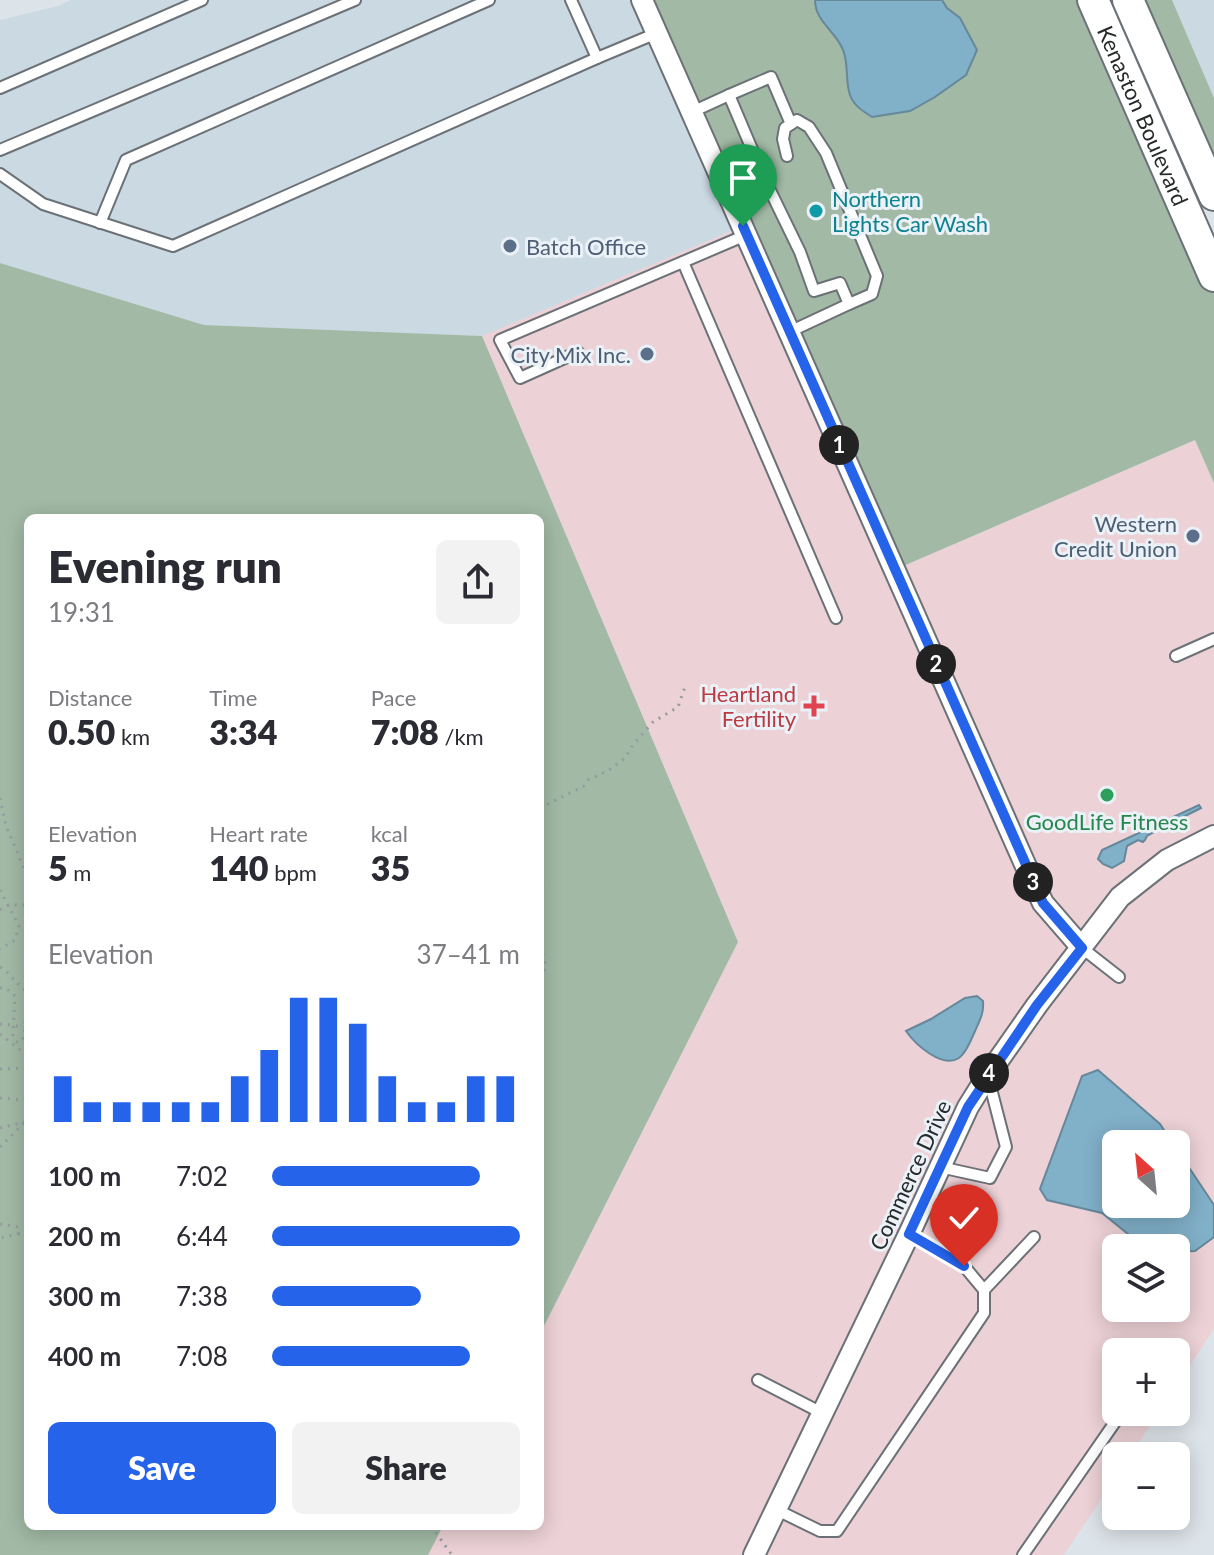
<!DOCTYPE html>
<meta charset="utf-8">
<style>
:root{--surface:#fff;--page:#f2f2f3;--text:#2b2b33;--muted:#7c7c81;--accent:#2563eb}
body{margin:0;font-family:Lato,sans-serif;background:var(--page);color:var(--text);height:100vh;display:flex;flex-direction:column;font-size:30px;white-space:nowrap}
*{box-sizing:border-box;margin:0}
p{font-size:26px;color:var(--muted)}
.icon{flex:none;width:44px;height:44px;fill:none;stroke:currentColor;stroke-width:2;stroke-linecap:round;stroke-linejoin:round}
.map{position:relative;flex:1;overflow:hidden}
.sheet{position:absolute;left:24px;top:514px;width:520px;height:1016px;display:flex;flex-direction:column;background:var(--surface);border-radius:12px;box-shadow:0 4px 20px #0003}
.sheet>*{flex:none}
.needle{width:52px;rotate:333deg}
.tools{position:absolute;left:1102px;top:1130px;display:grid;gap:16px}
.tools a{display:grid;place-items:center;width:88px;height:88px;border-radius:12px;background:var(--surface);box-shadow:0 4px 20px #0003;font-size:40px}
.pin{position:absolute;display:grid;place-items:center;width:68px;height:68px;color:#fff;margin:-82px -34px;border-radius:50% 50% 50% 0;rotate:-45deg;box-shadow:0 0 8px #0007}
.pin .icon{rotate:45deg}
.km{position:absolute;width:40px;height:40px;margin:-20px;border-radius:50%;background:#222;color:#fff;font-size:22px;line-height:40px;text-align:center}
.round{display:grid;place-items:center;flex:none;width:84px;height:84px;border-radius:12px;background:var(--page)}
.summary{display:flex;align-items:center;justify-content:space-between;height:136px;padding:0 24px}
h1{font-size:44px;font-weight:800;line-height:60px}
.stats{display:grid;grid-template-columns:repeat(3,1fr);gap:12px;height:136px;padding:8px 24px}
.stats div{display:grid;align-content:center}
.stats b{font-size:34px;font-weight:800}
.stats small{font-size:22px;font-weight:400}
.stats p{font-size:22px}
.chart{height:224px;padding:16px 24px}
.chart p{display:flex;justify-content:space-between}
.chart svg{width:100%;height:144px;margin-top:8px;stroke:var(--accent);stroke-width:6}
.primary-button{display:flex;gap:16px;margin-top:auto;padding:16px 24px}
.primary-button a{flex:1;height:92px;border-radius:12px;background:var(--accent);color:#fff;font-size:32px;font-weight:800;line-height:92px;text-align:center}
.primary-button a+a{background:var(--page);color:var(--text)}
ul{padding:0 24px;list-style:none;font-size:26px}
li{display:grid;grid-template-columns:128px 96px 1fr;align-items:center;height:60px}
li i{height:20px;border-radius:10px;background:var(--accent)}
.map>svg:first-child{display:block}
.commercial{fill:#ecd1d6;fill-rule:evenodd}
.built{fill:#cbd9e3}
.green{fill:#a1b9a5}
.water{fill:#81b0c9;stroke:#66889a;stroke-width:2}
.lines{fill:none;stroke-linecap:round;stroke-linejoin:round}
.service-casing{stroke:#6b7176;stroke-width:14}
.minor-casing{stroke:#6b7176;stroke-width:24}
.primary-casing{stroke:#6b7176;stroke-width:34}
.path{stroke:#969b9f;stroke-width:3;stroke-dasharray:2 6;stroke-linecap:butt}
.service{stroke:#fff;stroke-width:10}
.minor{stroke:#fff;stroke-width:20}
.primary{stroke:#fff;stroke-width:30}
.route-casing{stroke:#fff;stroke-width:16}
.route{stroke:#2563eb;stroke-width:10}
.culture-dot{fill:#0f9aa8;stroke:#eaf1f7;stroke-width:3}
.service-dot{fill:#5c6f8a;stroke:#eaf1f7;stroke-width:3}
.health-dot{fill:#e0444e;stroke:#eaf1f7;stroke-width:3}
.leisure-dot{fill:#2e9e5b;stroke:#eaf1f7;stroke-width:3}
.labels{text-anchor:middle;dominant-baseline:central;stroke-width:6;stroke-linejoin:round;paint-order:stroke}
.street-label{font-size:22px;fill:#272a2b;stroke:#eaf1f7}
.culture-label{font-size:22px;fill:#0d838f;stroke:#eaf1f7;text-anchor:start}
.service-label{font-size:22px;fill:#4e5e75;stroke:#eaf1f7;text-anchor:end}
.health-label{font-size:22px;fill:#be3a42;stroke:#eaf1f7;text-anchor:end}
.leisure-label{font-size:22px;fill:#27864d;stroke:#eaf1f7}
</style>
<div class="map">
<svg width="1214" height="1555" viewBox="0 0 1214 1555">
<rect width="100%" height="100%" fill="#dde4e9"/>
<!-- commercial -->
<path class="commercial" d="M743 226 894 570 1195 440 1214 483V1329L1176 1386V1352H1116V1412H1159L1130 1456H1116V1477L1064 1555H428L443 1526H540V1334L738 942 482 336ZM1116 1144H1176V1204H1116ZM1116 1248H1176V1308H1116Z"/>
<!-- built -->
<g class="built">
<polygon points="71,0 642,0 743,226 482,336 204,325 0,263 0,20 58,6"/>
<polygon points="1172,0 1214,0 1214,98 1203,72"/>
</g>
<!-- green -->
<g class="green">
<polygon points="642,0 1093,0 1214,276 1214,483 1195,440 894,570"/>
<polygon points="1134,0 1172,0 1214,98 1214,187"/>
<polygon points="0,263 204,325 482,336 738,942 540,1334 540,518 28,518 28,1526 443,1526 428,1555 0,1555"/>
</g>
<!-- water -->
<g class="water">
<path d="M815 0H942L947 8 960 18 977 50 966 75 935 97 910 111 872 117C863 111 854 106 850 95 845 81 849 64 843 50 836 31 815 22 815 0Z"/>
<polygon points="1199,805 1201,808 1169,824 1167,828 1156,831 1147,836 1145,840 1143,842 1138,840 1127,846 1124,861 1112,868 1103,864 1098,859 1102,850"/>
<path d="M977 996 983 1001C984 1013 980 1020 975 1031 971 1040 967 1052 959 1058 942 1069 915 1044 906 1031L931 1019 965 998Z"/>
<polygon points="1098,1070 1160,1124 1173,1144 1116,1144 1116,1204 1176,1204 1176,1148 1214,1205 1214,1237 1195,1251 1176,1252 1176,1248 1149,1248 1139,1243 1102,1213 1047,1200 1040,1189 1082,1076"/>
</g>
<g class="lines">
<defs>
<g id="service">
<polyline points="571,0 597,58 657,33"/>
<polyline points="0,88 202,0"/>
<polyline points="729,95 771,77 791,124"/>
<polyline points="692,112 729,95 765,180 800,252 814,291 840,283 849,304 789,332"/>
<polyline points="0,150 355,0"/>
<polyline points="787,156 783,139 785,128 797,120 809,127 826,153 877,276 872,294 849,304"/>
<polyline points="0,174 43,204 173,246 597,58"/>
<polyline points="100,223 126,160 489,0"/>
<polyline points="683,262 836,618"/>
<polyline points="578,352 520,378 500,340 746,235"/>
<polyline points="1176,656 1214,639"/>
<polyline points="1082,948 1119,977"/>
<polyline points="940,1167 990,1178 1006,1147 988,1077"/>
<polyline points="984,1290 1034,1237"/>
<polyline points="758,1380 822,1413"/>
<polyline points="775,1509 820,1531 837,1531 984,1313 984,1290 964,1266 909,1234"/>
<polyline points="1023,1555 1122,1412"/>
</g>
<g id="minor">
<polyline points="642,0 1024,862 1043,903 1082,948"/>
<polyline points="754,1555 909,1234 968,1107 988,1075 1037,1005 1120,897 1167,860 1214,836"/>
</g>
<g id="primary">
<path id="s1" d="M1093 0 1214 276"/>
<polyline points="1128,0 1214,195"/>
</g>
</defs>
<!-- service casing -->
<use href="#service" class="service-casing"/>
<!-- minor casing -->
<use href="#minor" class="minor-casing"/>
<!-- primary casing -->
<use href="#primary" class="primary-casing"/>
<!-- path -->
<g class="path">
<polyline points="0,798 6,826 28,877"/>
<polyline points="540,808 584,786 588,780 609,770 625,758 633,745 653,722 678,707 686,684"/>
<polyline points="540,879 543,885 540,912"/>
<polyline points="0,890 19,926 15,940 0,949"/>
<polyline points="0,910 9,905 28,905"/>
<path d="M540 946C546 959 546 970 540 982"/>
<path d="M0 967C12 974 16 985 28 992"/>
<path d="M0 988H6L15 996 13 1035 17 1042 22 1041C27 1029 23 1018 28 1006"/>
<polyline points="0,1024 28,1027"/>
<polyline points="0,1034 28,1056"/>
<polyline points="0,1069 28,1068"/>
<polyline points="0,1098 26,1100 28,1105"/>
<polyline points="0,1128 28,1121"/>
<polyline points="0,1147 24,1123"/>
<polyline points="0,1224 18,1227 18,1234 0,1238"/>
<polyline points="18,1234 28,1232"/>
<polyline points="431,1526 452,1555"/>
</g>
<!-- service -->
<use href="#service" class="service"/>
<!-- minor -->
<use href="#minor" class="minor"/>
<!-- primary -->
<use href="#primary" class="primary"/>
</g>
<g class="lines">
<defs>
<polyline id="route" points="743,226 1043,903 1082,948 1037,1005 968,1107 909,1234 964,1266"/>
</defs>
<!-- route casing -->
<use href="#route" class="route-casing"/>
<!-- route -->
<use href="#route" class="route"/>
</g>
<!-- markers -->
<circle class="culture-dot" cx="816" cy="211" r="8"/>
<g class="service-dot">
<circle cx="510" cy="246" r="8"/>
<circle cx="647" cy="354" r="8"/>
<circle cx="1193" cy="536" r="8"/>
</g>
<path class="health-dot" d="M810 694h8v8h8v8h-8v8h-8v-8h-8v-8h8z"/>
<circle class="leisure-dot" cx="1107" cy="795" r="8"/>
<g class="labels">
<!-- street labels -->
<g class="street-label">
<text stroke="none"><textPath href="#s1" startOffset="126">Kenaston Boulevard</textPath></text>
<text transform="translate(910 1175) rotate(-65)">Commerce Drive</text>
</g>
<!-- culture labels -->
<g class="culture-label">
<text x="832" y="198">Northern<tspan x="832" dy="25">Lights Car Wash</tspan></text>
</g>
<!-- service labels -->
<g class="service-label">
<text x="526" y="246" text-anchor="start">Batch Office</text>
<text x="631" y="354">City Mix Inc.</text>
<text x="1177" y="523">Western<tspan x="1177" dy="25">Credit Union</tspan></text>
</g>
<!-- health labels -->
<g class="health-label">
<text x="796" y="693">Heartland<tspan x="796" dy="25">Fertility</tspan></text>
</g>
<!-- leisure labels -->
<g class="leisure-label">
<text x="1107" y="821">GoodLife Fitness</text>
</g>
</g>
</svg>
<div class="tools">
<a><svg class="needle" viewBox="-14 -14 28 28"><path d="M0-13l5 13h-10z" fill="#e53935"/><path d="M0 13l5-13h-10z" fill="#7c7c81"/></svg></a>
<a><svg class="icon" aria-label="layers" viewBox="0 0 24 24"><path d="M12 4l9 5-9 5-9-5zM3 14l9 5 9-5"/></svg></a>
<a>+</a>
<a>−</a>
</div>
<div class="pin" style="left:743px;top:226px;background:#1e9e55"><svg class="icon" aria-label="arrive" viewBox="0 0 24 24"><path d="M6 21V4h12l-3 4 3 4H6"/></svg></div>
<div class="pin" style="left:964px;top:1266px;background:#d93025"><svg class="icon" aria-label="check" viewBox="0 0 24 24"><path d="M5 12l5 5 9-10"/></svg></div>
<b class="km" style="left:839px;top:445px">1</b>
<b class="km" style="left:936px;top:664px">2</b>
<b class="km" style="left:1033px;top:882px">3</b>
<b class="km" style="left:989px;top:1073px">4</b>
<section class="sheet">
<div class="summary"><div><h1>Evening run</h1><p>19:31</p></div><a class="round"><svg class="icon" aria-label="share" viewBox="0 0 24 24"><path d="M12 15V3M7 8l5-5 5 5M5 13v7h14v-7"/></svg></a></div>
<div class="stats">
<div><p>Distance</p><b>0.50<small> km</small></b></div>
<div><p>Time</p><b>3:34</b></div>
<div><p>Pace</p><b>7:08<small> /km</small></b></div>
</div>
<div class="stats">
<div><p>Elevation</p><b>5<small> m</small></b></div>
<div><p>Heart rate</p><b>140<small> bpm</small></b></div>
<div><p>kcal</p><b>35</b></div>
</div>
<div class="chart"><p><span>Elevation</span>37–41 m</p>
<svg viewBox="0 0 160 44" preserveAspectRatio="none"><path d="M5 44V30M15 44V38M25 44V38M35 44V38M45 44V38M55 44V38M65 44V30M75 44V22M85 44V6M95 44V6M105 44V14M115 44V30M125 44V38M135 44V38M145 44V30M155 44V30"/></svg>
</div>
<ul>
<li><b>100 m</b>7:02<i style="width:84%"></i></li>
<li><b>200 m</b>6:44<i style="width:100%"></i></li>
<li><b>300 m</b>7:38<i style="width:60%"></i></li>
<li><b>400 m</b>7:08<i style="width:80%"></i></li>
</ul>
<div class="primary-button"><a>Save</a><a>Share</a></div>
</section>
</div>
